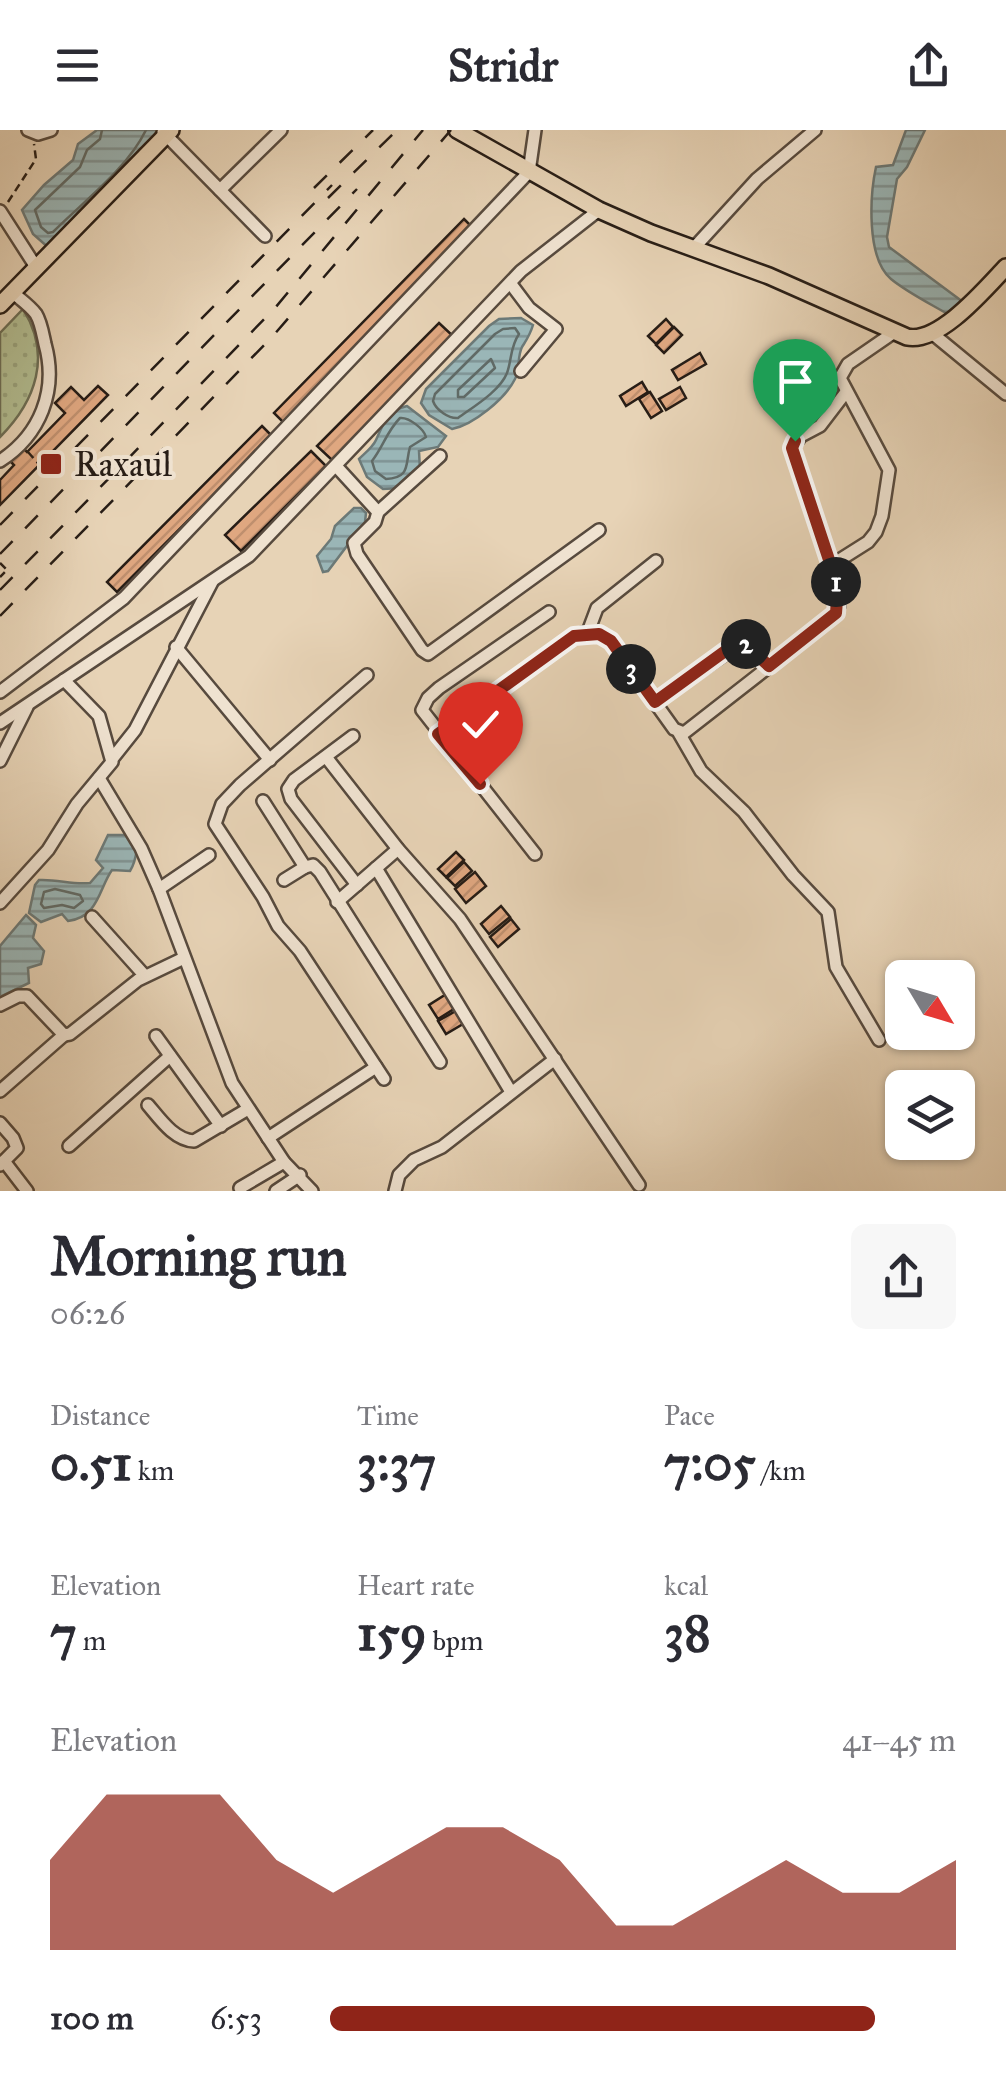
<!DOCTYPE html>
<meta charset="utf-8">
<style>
:root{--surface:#fff;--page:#f7f7f7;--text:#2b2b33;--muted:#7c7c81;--accent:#8f2418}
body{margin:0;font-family:"IM FELL Great Primer",serif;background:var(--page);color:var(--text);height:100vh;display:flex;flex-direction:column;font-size:38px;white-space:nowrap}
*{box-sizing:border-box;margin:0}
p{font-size:32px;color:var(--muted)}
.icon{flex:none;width:55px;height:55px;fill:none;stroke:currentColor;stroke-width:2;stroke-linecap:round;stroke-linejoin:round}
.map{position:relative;height:1061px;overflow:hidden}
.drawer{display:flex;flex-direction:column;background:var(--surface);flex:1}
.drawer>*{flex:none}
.needle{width:65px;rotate:128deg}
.controls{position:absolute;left:885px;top:830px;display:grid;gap:20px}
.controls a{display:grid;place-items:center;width:90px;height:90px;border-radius:15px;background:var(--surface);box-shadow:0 2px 8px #0004;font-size:50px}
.pin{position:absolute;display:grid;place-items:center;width:85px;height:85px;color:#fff;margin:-102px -42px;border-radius:50% 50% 50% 0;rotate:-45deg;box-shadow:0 0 10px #0007}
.pin .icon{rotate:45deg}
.km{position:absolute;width:50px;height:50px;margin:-25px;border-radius:50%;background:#222;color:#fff;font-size:28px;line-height:50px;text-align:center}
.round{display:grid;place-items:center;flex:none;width:105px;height:105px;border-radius:15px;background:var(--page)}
.summary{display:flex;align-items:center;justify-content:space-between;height:170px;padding:0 50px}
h1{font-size:55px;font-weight:800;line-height:75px}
.figures{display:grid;grid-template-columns:repeat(3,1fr);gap:15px;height:170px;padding:10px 50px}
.figures div{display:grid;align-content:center}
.figures b{font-size:50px;font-weight:800}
.figures small{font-size:28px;font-weight:400}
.figures p{font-size:28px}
.chart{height:280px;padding:20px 50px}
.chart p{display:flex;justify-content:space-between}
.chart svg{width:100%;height:180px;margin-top:10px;fill:var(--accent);opacity:.7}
ul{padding:0 50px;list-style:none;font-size:32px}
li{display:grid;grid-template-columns:160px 120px 1fr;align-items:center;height:75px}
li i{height:25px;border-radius:12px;background:var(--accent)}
header{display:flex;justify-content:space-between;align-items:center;height:130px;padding:0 50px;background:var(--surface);font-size:45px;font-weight:800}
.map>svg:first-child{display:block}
.grass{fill:url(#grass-dots);stroke:#6c6d54;stroke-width:2.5}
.water{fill:url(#water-rules);stroke:#6c7977;stroke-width:2.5}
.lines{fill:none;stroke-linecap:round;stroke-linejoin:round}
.shore{stroke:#606a66;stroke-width:2.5}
.building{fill:url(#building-hatch);stroke:#271d16;stroke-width:2.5}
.minor-casing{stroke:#574a3e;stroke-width:16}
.major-casing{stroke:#271d16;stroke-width:20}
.path{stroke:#271d16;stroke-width:2.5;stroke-dasharray:8 5;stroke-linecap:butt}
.minor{stroke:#efe2d0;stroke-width:11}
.major{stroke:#e7d3b6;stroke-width:15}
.rail{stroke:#271d16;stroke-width:2.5;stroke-dasharray:18 18;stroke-linecap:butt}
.route-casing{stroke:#fff;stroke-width:20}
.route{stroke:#8f2418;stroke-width:12}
.poi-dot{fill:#8f2418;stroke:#efe2d0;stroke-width:4}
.labels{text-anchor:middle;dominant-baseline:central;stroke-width:8;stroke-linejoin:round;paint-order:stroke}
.poi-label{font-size:35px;fill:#271d16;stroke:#efe2d0;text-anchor:start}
</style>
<header><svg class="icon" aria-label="menu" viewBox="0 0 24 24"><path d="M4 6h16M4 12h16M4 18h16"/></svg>Stridr<svg class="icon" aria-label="share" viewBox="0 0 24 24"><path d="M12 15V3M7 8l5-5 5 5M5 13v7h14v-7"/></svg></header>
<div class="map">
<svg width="1006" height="1061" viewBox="0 0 1006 1061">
<defs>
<pattern id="grass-dots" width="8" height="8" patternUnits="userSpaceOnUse" patternTransform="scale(2.5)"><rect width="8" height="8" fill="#b2bd91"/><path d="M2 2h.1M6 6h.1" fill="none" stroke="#99a27c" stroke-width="1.8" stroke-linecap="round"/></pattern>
<pattern id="water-rules" width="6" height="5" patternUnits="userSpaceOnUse" patternTransform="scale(2.5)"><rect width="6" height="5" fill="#9ab6b7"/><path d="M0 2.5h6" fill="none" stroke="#7e9394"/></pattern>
<pattern id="building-hatch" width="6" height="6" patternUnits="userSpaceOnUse" patternTransform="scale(2.5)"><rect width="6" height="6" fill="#dfa780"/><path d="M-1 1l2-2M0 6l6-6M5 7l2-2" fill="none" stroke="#bf8f6e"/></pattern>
</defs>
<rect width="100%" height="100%" fill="#e7d3b6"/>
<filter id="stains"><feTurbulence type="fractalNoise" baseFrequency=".002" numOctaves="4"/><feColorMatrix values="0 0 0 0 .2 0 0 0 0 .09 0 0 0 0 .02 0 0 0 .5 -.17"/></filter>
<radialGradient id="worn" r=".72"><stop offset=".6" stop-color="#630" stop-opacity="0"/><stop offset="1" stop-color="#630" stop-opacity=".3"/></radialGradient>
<!-- grass -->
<path class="grass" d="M23 179C52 225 36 271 0 307V203Z"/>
<!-- water -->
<g class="water">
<polygon points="97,0 157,0 147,21 50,119 33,104 22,80 44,55 73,30 78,14"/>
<path d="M906 0H925L907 37 897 49 887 107 889 117 963 172 951 186C931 174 908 163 891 149 866 128 870 65 876 37L893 35Z"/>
<path d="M521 188 533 195C530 205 527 209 522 217 517 227 520 240 515 249 505 269 473 295 452 299L429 285 421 273 426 259 489 196 499 189Z"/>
<path d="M407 276 446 306 438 317 419 321 420 340 401 358 383 359 367 347 359 329C364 324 373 317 376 310 384 293 386 281 407 276Z"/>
<polygon points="354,378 361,378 366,383 365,392 328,441 323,442 317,426 331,409 335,396"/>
<path d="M136 698 140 703C136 716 138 729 130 741L112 740C99 758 99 787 68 791L62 784 41 792 29 783 35 755 39 750C58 749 72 755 90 753L103 738 96 730 108 705H128Z"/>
<polygon points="26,785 36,795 33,808 44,821 41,834 28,838 29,853 0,867 0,816"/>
</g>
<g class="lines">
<!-- shore -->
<g class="shore">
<path d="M102 0 100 9 87 20 80 37 35 80 41 97 48 103 53 102C84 71 127 39 146 0"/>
<path d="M515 198 519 204C510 217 512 229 507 243 500 261 473 277 458 288 449 289 436 280 433 271L435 264 495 204 503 199Z"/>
<polygon points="491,229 495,238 464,267 458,267 458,260"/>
<path d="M400 288C409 287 424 299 426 307L410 317C405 334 411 348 386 349L375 341 372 331C383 317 387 301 400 288Z"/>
<polygon points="55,759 80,765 83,771 74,778 62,775 44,778 41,774 44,762"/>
</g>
</g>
<!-- building -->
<g class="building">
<polygon points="464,89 474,99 284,293 274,283"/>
<polygon points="666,189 673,197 656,214 648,206"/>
<polygon points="439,193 454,207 332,330 317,316"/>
<polygon points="674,197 682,205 664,223 656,215"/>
<polygon points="700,223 706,234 678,250 672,240"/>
<polygon points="642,252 648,262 626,276 620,266"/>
<polygon points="98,256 108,265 0,375 0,350 14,335 9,330 22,317 27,322 65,283 55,273 71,257 84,270"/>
<polygon points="680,257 686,268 666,280 659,269"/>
<polygon points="650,262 662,281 651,288 639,269"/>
<polygon points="262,296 272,306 117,462 107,452"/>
<polygon points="311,321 326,336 241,421 225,405"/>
<polygon points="456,722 464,730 446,747 438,739"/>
<polygon points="464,732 472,741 455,756 447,748"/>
<polygon points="475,742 486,756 466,773 455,759"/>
<polygon points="501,776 510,787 489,804 481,794"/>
<polygon points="511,789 519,799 498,817 490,807"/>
<polygon points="448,863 457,877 438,889 429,875"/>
<polygon points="461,878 468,891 446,904 438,891"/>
</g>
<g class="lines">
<defs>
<g id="minor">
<polyline points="28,0 38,4 51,0"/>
<polyline points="163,2 265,106"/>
<polyline points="220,60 281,0"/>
<polyline points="0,81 36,137"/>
<polyline points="693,119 757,49 815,0"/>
<polyline points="511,154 529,178 556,199 521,241"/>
<polyline points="933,204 1006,264"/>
<path d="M0 331C40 305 58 261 45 214 43 205 41 192 36 184 30 176 20 169 12 162"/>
<polyline points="336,336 378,382 375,392 354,413 357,424 422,520 428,524 599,400"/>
<polyline points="378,382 440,326"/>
<polyline points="830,436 868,412 876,402 882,386 889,340 840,248 848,234 893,203"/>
<polyline points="588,502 597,478 656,431"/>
<polyline points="176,517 270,630"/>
<polyline points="367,545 240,655 222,674 215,694 263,767 278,796 300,821 384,949"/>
<polyline points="0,562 124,468 529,42 535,0"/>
<polyline points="655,572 738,515 751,517 769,535"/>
<polyline points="0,593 249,426 521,141 599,80"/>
<path d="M438 603 574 505C588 502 599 501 611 511L674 599 684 603 830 489 839 476 838 457 792 318 801 306 820 296 846 262"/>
<polyline points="679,603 701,641 744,682 793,745 828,782 836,837 879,910"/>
<polyline points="353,606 294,650 288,659 291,669 357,755"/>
<polyline points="326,627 398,719 460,789 639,1055"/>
<polyline points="112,629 135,600 212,452"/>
<polyline points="0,631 27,577"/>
<polyline points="99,648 141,718 159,759 232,953 284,1032 312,1061"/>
<polyline points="263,671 305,737"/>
<polyline points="535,724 422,580 428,568 439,558 549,482"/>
<polyline points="376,738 511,962"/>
<polyline points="284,750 305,737 313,735 320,742 440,932"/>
<polyline points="159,759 209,725"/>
<polyline points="337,772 398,719"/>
<polyline points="0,773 48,720 77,674 112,632 99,586 64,550"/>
<polyline points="92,787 145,846"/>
<polyline points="0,875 18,866 27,866 64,905 70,904 138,850 184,828"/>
<polyline points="156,906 221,996"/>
<polyline points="0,961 64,905"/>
<path d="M148 975C160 989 174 1010 194 1011L248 979"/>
<polyline points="0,993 13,1008 17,1018 0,1035"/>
<polyline points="268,1008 376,937"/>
<polyline points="69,1016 170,926"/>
<polyline points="4,1031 27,1061"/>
<polyline points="240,1058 284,1032"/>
<polyline points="276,1061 300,1045"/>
<polyline points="395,1061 399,1045 414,1030 442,1017 555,929"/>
</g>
<g id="major">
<path d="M457 0 599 80 651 103 769 146 907 207C939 214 985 159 1006 137"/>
<polyline points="0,175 171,0"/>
</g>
</defs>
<!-- minor casing -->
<use href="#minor" class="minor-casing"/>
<!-- major casing -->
<use href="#major" class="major-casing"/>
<!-- path -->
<g class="path">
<polyline points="8,72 36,29 34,14"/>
<polyline points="28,322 45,341"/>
<polyline points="0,433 7,440 0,447"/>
</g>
<!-- minor -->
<use href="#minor" class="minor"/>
<!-- major -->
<use href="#major" class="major"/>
<!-- rail -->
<g class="rail">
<polyline points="314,58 373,0"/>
<polyline points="328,68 397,0"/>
<polyline points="0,395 332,55"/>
<polyline points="0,424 357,59"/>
<polyline points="0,460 275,178 423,0"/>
<polyline points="0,486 272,207 451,0"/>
</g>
</g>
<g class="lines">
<defs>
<polyline id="route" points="480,654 438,604 574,506 599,504 611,511 655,572 728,519 745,514 769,536 836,483 838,457 792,318 795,311"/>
</defs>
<!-- route casing -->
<use href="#route" class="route-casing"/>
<!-- route -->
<use href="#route" class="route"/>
</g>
<!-- markers -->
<rect class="poi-dot" x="39" y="322" width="24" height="24" rx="5"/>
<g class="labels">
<!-- poi labels -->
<g class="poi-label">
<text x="74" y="334">Raxaul</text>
</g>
</g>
<rect width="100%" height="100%" filter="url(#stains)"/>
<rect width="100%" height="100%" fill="url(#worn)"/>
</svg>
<div class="controls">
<a><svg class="needle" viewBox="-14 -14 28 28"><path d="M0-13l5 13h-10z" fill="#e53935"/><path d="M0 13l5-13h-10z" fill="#7c7c81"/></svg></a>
<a><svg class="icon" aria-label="layers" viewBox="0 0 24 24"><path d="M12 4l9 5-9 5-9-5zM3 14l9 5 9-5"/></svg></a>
</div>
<div class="pin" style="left:795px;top:311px;background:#1e9e55"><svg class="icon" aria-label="arrive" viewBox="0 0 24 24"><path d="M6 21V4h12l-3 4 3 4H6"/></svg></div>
<div class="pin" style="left:480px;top:654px;background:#d93025"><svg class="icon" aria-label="check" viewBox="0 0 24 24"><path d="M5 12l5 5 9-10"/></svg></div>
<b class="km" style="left:836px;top:452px">1</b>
<b class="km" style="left:746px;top:514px">2</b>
<b class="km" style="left:631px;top:539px">3</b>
</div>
<section class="drawer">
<div class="summary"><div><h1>Morning run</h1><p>06:26</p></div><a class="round"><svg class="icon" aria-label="share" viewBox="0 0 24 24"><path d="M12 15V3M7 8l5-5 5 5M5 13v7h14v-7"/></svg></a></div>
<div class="figures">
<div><p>Distance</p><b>0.51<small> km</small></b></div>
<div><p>Time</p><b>3:37</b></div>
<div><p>Pace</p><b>7:05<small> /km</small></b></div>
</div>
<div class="figures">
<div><p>Elevation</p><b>7<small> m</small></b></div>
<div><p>Heart rate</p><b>159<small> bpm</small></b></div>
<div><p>kcal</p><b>38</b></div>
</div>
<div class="chart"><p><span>Elevation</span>41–45 m</p>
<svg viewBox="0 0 160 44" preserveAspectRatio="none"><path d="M0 44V22L10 6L20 6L30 6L40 22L50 30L60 22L70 14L80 14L90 22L100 38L110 38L120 30L130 22L140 30L150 30L160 22V44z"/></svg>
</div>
<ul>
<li><b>100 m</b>6:53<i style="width:87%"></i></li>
</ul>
</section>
